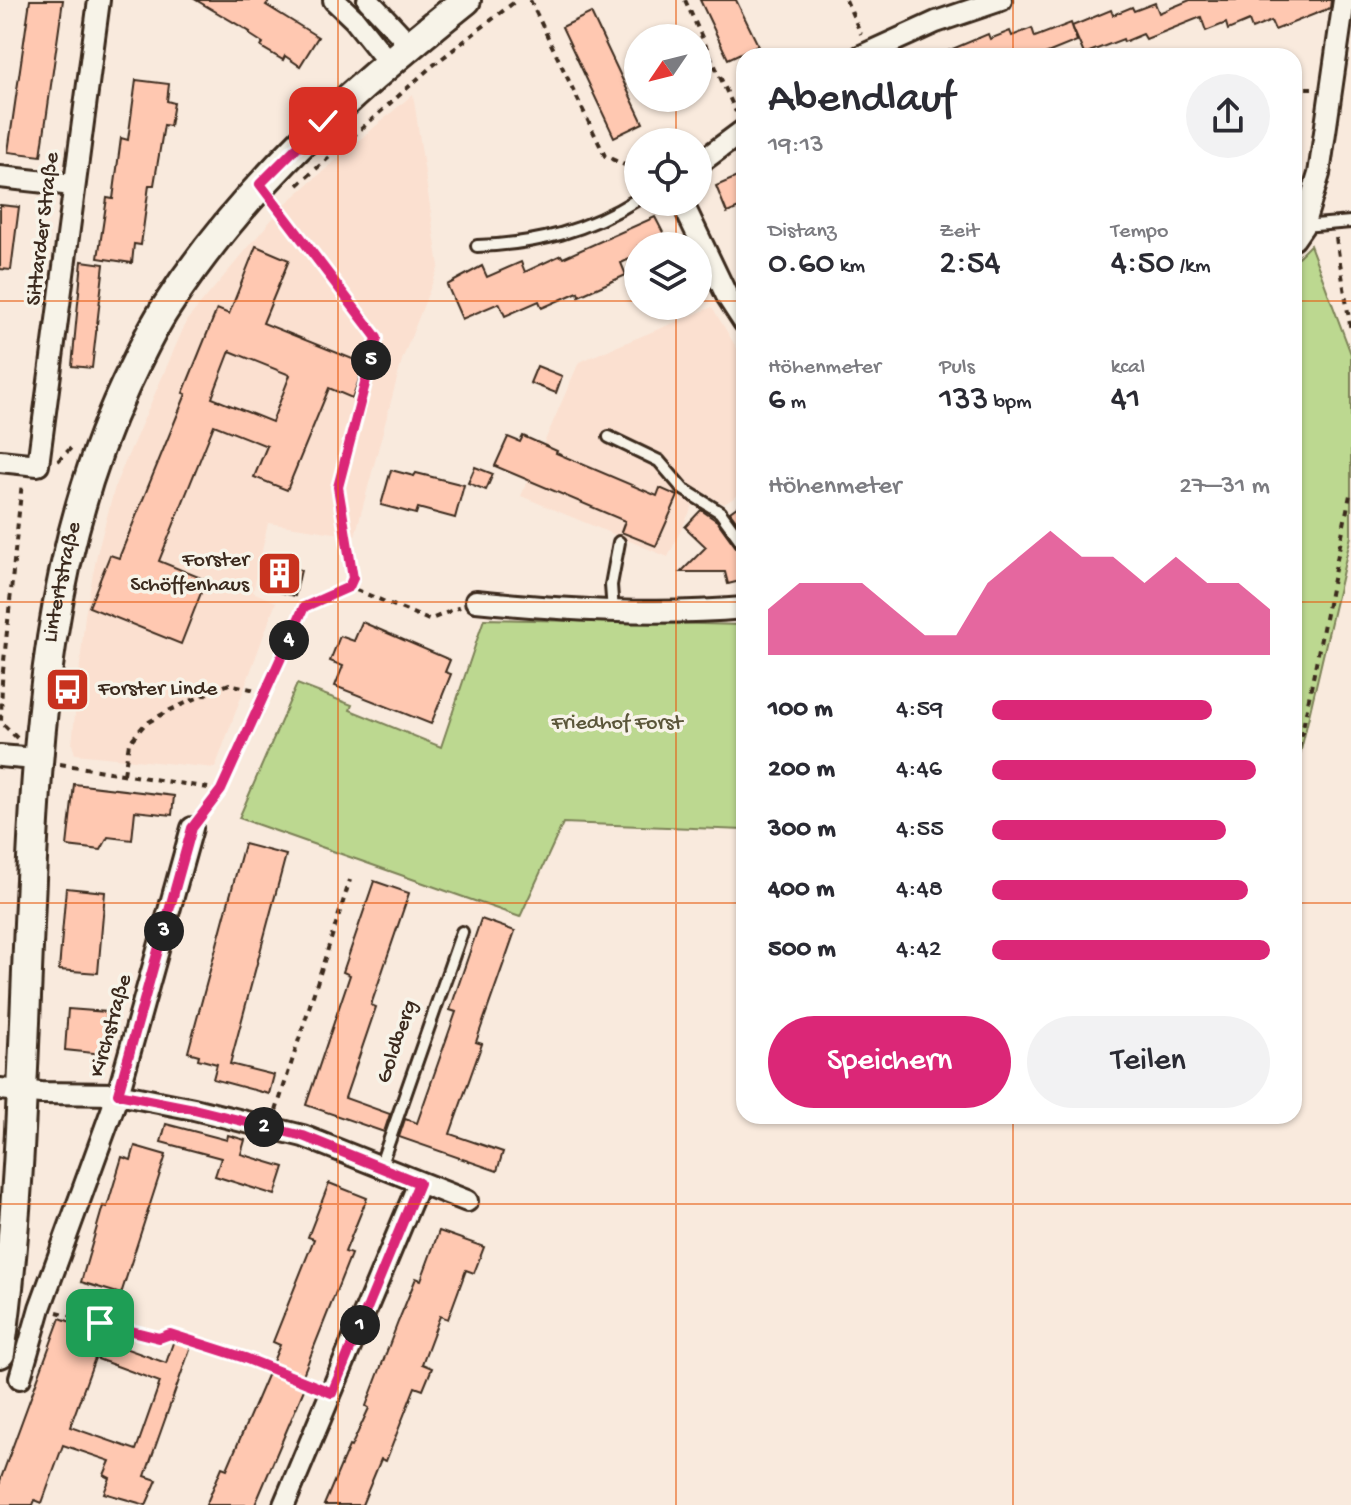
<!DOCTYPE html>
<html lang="de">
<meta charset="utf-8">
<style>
:root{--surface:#fff;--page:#f2f2f3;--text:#2b2b33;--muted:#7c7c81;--accent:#db2777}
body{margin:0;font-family:"Gochi Hand",sans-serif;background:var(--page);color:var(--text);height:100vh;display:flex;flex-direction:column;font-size:30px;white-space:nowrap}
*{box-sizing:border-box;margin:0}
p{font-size:26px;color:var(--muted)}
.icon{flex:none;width:44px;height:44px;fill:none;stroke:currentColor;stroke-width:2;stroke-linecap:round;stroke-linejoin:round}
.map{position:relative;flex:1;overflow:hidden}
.details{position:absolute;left:736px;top:48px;width:566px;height:1076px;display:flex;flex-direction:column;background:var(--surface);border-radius:24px;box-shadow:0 2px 6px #0004}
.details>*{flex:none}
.needle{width:52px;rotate:235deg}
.controls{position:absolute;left:624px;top:24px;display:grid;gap:16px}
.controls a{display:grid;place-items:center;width:88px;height:88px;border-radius:50%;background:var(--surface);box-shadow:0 2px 6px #0004;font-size:40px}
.pin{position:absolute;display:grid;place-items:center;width:68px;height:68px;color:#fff;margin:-34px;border-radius:16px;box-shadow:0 4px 12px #0006}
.km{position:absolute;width:40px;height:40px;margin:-20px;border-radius:50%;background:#222;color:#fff;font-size:22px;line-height:40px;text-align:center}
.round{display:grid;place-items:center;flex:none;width:84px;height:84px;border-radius:42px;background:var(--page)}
.head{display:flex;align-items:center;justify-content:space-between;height:136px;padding:0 32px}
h1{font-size:44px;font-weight:600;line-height:60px}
.metrics{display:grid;grid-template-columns:repeat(3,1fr);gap:12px;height:136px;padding:8px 32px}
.metrics div{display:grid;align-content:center}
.metrics b{font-size:34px;font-weight:600}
.metrics small{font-size:22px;font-weight:400}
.metrics p{font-size:22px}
.chart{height:224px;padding:16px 32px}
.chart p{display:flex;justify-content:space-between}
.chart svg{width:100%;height:144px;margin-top:8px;fill:var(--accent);opacity:.7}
.primary-button{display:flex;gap:16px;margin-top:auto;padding:16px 32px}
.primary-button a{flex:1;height:92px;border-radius:48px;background:var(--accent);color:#fff;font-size:32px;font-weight:600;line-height:92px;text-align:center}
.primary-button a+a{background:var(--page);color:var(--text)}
ul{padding:0 32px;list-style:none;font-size:26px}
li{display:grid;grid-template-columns:128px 96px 1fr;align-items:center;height:60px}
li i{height:20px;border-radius:10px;background:var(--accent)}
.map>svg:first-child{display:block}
.built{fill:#fbe0d0}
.green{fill:#bcd890;stroke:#7c8157;stroke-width:2}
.building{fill:#ffc8b1;stroke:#3b2a1e;stroke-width:2;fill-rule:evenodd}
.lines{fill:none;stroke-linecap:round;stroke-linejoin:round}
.service-casing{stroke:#3b2a1e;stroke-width:16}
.minor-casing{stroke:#3b2a1e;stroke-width:26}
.secondary-casing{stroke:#3b2a1e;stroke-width:34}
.path{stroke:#3b2a1e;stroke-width:4;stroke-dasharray:6 6;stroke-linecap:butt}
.service{stroke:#f7f3e8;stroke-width:10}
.minor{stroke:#f7f3e8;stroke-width:20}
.secondary{stroke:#f7f3e8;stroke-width:28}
.route-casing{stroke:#fff;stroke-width:16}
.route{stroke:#db2777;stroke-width:10}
.grid{fill:none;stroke:#e8590c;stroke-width:2;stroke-opacity:0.55}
.labels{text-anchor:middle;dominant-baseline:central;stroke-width:7;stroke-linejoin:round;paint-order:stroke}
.street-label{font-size:22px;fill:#3b2a1e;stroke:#f7f3e8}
.poi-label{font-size:22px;fill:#3b2a1e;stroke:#f7f3e8;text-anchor:end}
.park-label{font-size:22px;fill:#5b563a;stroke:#f7f3e8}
</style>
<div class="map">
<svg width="1351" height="1505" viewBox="0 0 1351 1505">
<rect width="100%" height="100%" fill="#f9eadd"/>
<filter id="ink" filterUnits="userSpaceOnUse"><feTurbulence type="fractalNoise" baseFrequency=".0125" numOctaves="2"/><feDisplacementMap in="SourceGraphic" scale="16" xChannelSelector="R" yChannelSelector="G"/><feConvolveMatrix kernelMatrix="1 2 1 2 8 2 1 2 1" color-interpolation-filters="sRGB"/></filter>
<g filter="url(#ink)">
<!-- built -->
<g class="built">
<polygon points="413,94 439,266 402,360 355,536 268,523 253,592 276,602 215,768 75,754 72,744 85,615 97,554 116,483 187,320 284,205"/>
<polygon points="712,307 744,360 744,492 724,504 700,491 668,557 521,496 579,362"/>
</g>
<!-- green -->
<g class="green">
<polygon points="1310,245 1351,354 1351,536 1294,780 1294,261"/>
<polygon points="484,619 744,625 744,830 563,823 520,917 239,818 297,684 352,705 350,710 441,747"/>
</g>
<!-- building -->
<g class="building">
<polygon points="30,0 63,0 41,156 8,152"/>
<polygon points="196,0 270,0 266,5 318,37 300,66 285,56 283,60 261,47 263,43 249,34 250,32"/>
<polygon points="700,0 736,0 758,45 728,59"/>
<polygon points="1190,0 1331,0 1330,8 1275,30 1271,21 1252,29 1249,21 1228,30 1226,23 1206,31 1201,17 1146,39 1143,34 1124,42 1123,39 1084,54 1072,26 1111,10 1113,15 1132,7 1134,11 1155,3 1159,13"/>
<polygon points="591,13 643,123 614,137 562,27"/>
<polygon points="1071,23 1077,41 1040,56 936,56 988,34 990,39 1010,31 1012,36 1032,28 1035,37"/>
<polygon points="136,80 169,84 167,101 174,103 170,126 164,125 154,185 149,185 141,245 134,244 132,263 98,258 107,198 113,199 121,138 128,140"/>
<polygon points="744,174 744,206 727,213 716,186"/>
<polygon points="0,205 19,207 11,270 0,269"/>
<polygon points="655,217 670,246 638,246 638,255 621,263 626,275 579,296 578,292 542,308 539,301 505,316 499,303 462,319 447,285 482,266 487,277 521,262 525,272 561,255 563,258"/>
<path d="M256 246 289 260 263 323 365 364 352 398 329 388 287 490 254 477 267 446 214 425 159 561 206 580 181 644 89 607 110 555 119 558 186 394 183 393 217 309 229 314ZM230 351 290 375 272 422 212 398Z"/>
<polygon points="82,261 104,264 92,368 72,366"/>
<polygon points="537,366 562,376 556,393 530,383"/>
<polygon points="523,436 557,451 556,453 657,496 660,488 678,496 656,546 621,532 625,521 495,466 508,437 520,442"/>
<polygon points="475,467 493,474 486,490 468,483"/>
<polygon points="391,470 414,476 416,473 464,485 455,518 418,508 416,514 381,505"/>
<polygon points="744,502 744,531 730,512"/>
<polygon points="701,510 717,521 738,550 744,553 744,580 728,584 725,572 681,572 706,547 685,527"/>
<polygon points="264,561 301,570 295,596 279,592 281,583 259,578"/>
<polygon points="362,622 450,660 445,672 451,674 431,724 335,686 343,666 330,661 340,636 354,641"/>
<polygon points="74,784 174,796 172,815 135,811 132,840 108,837 101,850 67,846"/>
<polygon points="244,844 286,855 230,1064 274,1075 269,1094 213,1079 217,1064 198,1059 199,1055 188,1052"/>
<polygon points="374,881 409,893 371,1005 376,1007 345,1098 390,1114 384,1132 306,1105 350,975 343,972"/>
<polygon points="66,888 105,892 98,973 59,970"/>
<polygon points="481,919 515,931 476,1042 482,1044 450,1134 503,1152 497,1171 399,1137 405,1119 417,1123 456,1012 450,1010"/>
<polygon points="68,1009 107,1012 103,1054 65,1050"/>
<polygon points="166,1124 227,1140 228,1135 245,1140 241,1154 284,1167 275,1195 215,1176 221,1158 161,1142"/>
<polygon points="135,1146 166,1155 121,1294 81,1282 103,1206 107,1207 122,1157 131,1160"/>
<polygon points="329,1183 367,1198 345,1252 351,1254 299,1385 305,1387 255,1505 206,1505 222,1467 227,1469 280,1345 273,1342 314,1239 308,1237"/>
<polygon points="439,1231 484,1247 474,1273 466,1270 448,1319 440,1316 422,1364 432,1368 423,1390 415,1387 386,1461 381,1459 362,1505 324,1505 349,1446 351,1447 369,1408 366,1406 398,1322 416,1278 421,1280"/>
<path d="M60 1318 104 1334 102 1340 166 1363 174 1340 191 1346 145 1476 157 1480 146 1505 104 1493 110 1478 104 1475 110 1461 63 1445 42 1503 35 1500 33 1505H0V1481ZM95 1358 160 1382 136 1450 70 1427Z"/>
</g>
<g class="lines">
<defs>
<g id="service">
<polyline points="1303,226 1351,222"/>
<path d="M477 246C538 244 587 231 638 199"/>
<polyline points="609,437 659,461 683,489 720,512 744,545"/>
<polyline points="613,612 611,585 619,542"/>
<polyline points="380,1167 462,932"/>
</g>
<g id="minor">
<polyline points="334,0 354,19 389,63"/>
<polyline points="368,0 410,45"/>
<polyline points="861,56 936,22 1001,0"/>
<polyline points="698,164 744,130"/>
<polyline points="0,177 73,185"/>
<polyline points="682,202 727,296 744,322"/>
<polyline points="1294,239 1303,226 1319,174 1344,0"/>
<polyline points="0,461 38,465 99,0"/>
<path d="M476 601C566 610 654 616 744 608"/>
<polyline points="0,756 36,759"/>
<polyline points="0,1089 41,1093 118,1094 194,1109 303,1136 467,1201"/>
<polyline points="20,1378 40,1308 118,1094 192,828"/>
<polyline points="284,1505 419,1183"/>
</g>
<g id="secondary">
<path id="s1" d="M0 1353C21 1203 23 1052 30 901 38 724 49 549 125 386 138 359 150 331 167 306 246 184 354 89 466 0"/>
</g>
</defs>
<!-- service casing -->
<use href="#service" class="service-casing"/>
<!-- minor casing -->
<use href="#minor" class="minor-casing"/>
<!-- secondary casing -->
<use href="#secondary" class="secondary-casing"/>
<!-- path -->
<g class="path">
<polyline points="530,0 605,156 638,171"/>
<polyline points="685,0 736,112"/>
<polyline points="846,0 861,34"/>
<polyline points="1294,88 1312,88"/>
<polyline points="298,185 431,67 517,0"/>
<polyline points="275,203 377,338 338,487 353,578 349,587"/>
<polyline points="1336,238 1351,331"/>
<polyline points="58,461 74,445"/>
<polyline points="17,738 1,722 2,681 22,482"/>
<polyline points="60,764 221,790"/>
<polyline points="1294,772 1351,490"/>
<polyline points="124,774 129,743 145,724 170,710 229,684 264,692"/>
<polyline points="203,814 229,773 304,607 349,587 429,620 460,607"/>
<polyline points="276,1111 350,880"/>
<polyline points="57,1312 159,1338 170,1334 245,1358 312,1385"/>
</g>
<!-- service -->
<use href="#service" class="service"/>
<!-- minor -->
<use href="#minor" class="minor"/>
<!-- secondary -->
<use href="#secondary" class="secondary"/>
</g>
</g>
<g class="lines" filter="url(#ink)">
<defs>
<polyline id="route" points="100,1323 159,1338 170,1334 245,1358 332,1393 419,1183 303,1136 194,1109 118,1094 192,828 221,790 304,607 349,587 353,578 338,487 377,338 260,184 323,121"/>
</defs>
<!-- route casing -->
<use href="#route" class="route-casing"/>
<!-- route -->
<use href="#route" class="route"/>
</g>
<!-- grid -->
<path class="grid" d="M338 0V1505M676 0V38M1013 0V56M676 98V142M676 202V246M0 301H638M698 301H744M1294 301H1351M676 306V1505M0 602H744M1294 602H1351M0 903H744M1294 903H1351M1013 1116V1505M0 1204H1351"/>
<!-- icons -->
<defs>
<symbol id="building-square" viewBox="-11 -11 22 22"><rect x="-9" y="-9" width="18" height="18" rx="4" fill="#c8321e" stroke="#f7f3e8"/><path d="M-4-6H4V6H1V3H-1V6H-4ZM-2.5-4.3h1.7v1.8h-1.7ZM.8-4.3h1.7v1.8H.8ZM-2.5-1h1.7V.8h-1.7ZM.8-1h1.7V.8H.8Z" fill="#fff"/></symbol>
<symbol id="bus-square" viewBox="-11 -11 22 22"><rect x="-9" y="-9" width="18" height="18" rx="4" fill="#c8321e" stroke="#f7f3e8"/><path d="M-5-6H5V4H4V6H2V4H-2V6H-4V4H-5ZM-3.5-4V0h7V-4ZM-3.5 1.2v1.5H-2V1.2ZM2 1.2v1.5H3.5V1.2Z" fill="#fff"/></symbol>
</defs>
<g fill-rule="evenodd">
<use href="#building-square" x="254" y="548" width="51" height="51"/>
<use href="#bus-square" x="42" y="664" width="51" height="51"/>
</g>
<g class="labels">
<!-- street labels -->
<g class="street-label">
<text transform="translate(44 229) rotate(-83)">Sittarder Straße</text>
<text stroke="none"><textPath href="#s1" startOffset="774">Lintertstraße</textPath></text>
<text transform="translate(112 1026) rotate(-74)">Kirchstraße</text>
<text transform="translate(398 1042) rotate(-71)">Goldberg</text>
</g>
<!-- poi labels -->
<g class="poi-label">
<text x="249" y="561">Forster<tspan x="249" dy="25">Schöffenhaus</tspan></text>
<text x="98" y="690" text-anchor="start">Forster Linde</text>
</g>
<!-- park labels -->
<g class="park-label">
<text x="617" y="724">Friedhof Forst</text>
</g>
</g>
</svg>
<div class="controls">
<a><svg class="needle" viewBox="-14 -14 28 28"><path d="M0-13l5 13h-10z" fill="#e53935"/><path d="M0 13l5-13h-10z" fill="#7c7c81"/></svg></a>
<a><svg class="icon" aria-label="locate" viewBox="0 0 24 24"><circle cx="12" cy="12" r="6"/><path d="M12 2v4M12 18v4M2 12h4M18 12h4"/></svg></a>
<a><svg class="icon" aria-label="layers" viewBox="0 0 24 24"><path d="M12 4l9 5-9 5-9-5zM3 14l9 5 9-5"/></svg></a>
</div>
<div class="pin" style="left:100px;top:1323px;background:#1e9e55"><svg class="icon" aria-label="arrive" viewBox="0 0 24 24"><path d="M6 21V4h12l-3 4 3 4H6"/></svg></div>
<div class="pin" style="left:323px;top:121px;background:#d93025"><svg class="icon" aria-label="check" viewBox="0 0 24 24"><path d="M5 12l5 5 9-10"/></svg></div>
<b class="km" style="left:360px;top:1325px">1</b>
<b class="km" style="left:264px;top:1127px">2</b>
<b class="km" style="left:164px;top:931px">3</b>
<b class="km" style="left:289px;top:640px">4</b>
<b class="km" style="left:371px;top:360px">5</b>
<section class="details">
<div class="head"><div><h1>Abendlauf</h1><p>19:13</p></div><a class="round"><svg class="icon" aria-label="share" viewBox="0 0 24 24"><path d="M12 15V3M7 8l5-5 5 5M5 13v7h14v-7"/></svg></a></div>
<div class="metrics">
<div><p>Distanz</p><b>0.60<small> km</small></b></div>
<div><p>Zeit</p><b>2:54</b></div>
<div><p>Tempo</p><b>4:50<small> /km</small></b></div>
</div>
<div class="metrics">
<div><p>Höhenmeter</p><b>6<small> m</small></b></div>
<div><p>Puls</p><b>133<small> bpm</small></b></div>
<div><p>kcal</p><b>41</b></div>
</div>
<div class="chart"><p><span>Höhenmeter</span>27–31 m</p>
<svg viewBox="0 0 160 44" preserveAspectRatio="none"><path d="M0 44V30L10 22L20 22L30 22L40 30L50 38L60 38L70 22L80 14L90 6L100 14L110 14L120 22L130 14L140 22L150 22L160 30V44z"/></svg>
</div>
<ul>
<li><b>100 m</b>4:59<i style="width:79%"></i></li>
<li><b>200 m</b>4:46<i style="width:95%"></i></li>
<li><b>300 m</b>4:55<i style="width:84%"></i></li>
<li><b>400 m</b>4:48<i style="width:92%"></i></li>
<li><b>500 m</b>4:42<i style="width:100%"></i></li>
</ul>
<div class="primary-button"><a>Speichern</a><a>Teilen</a></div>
</section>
</div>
